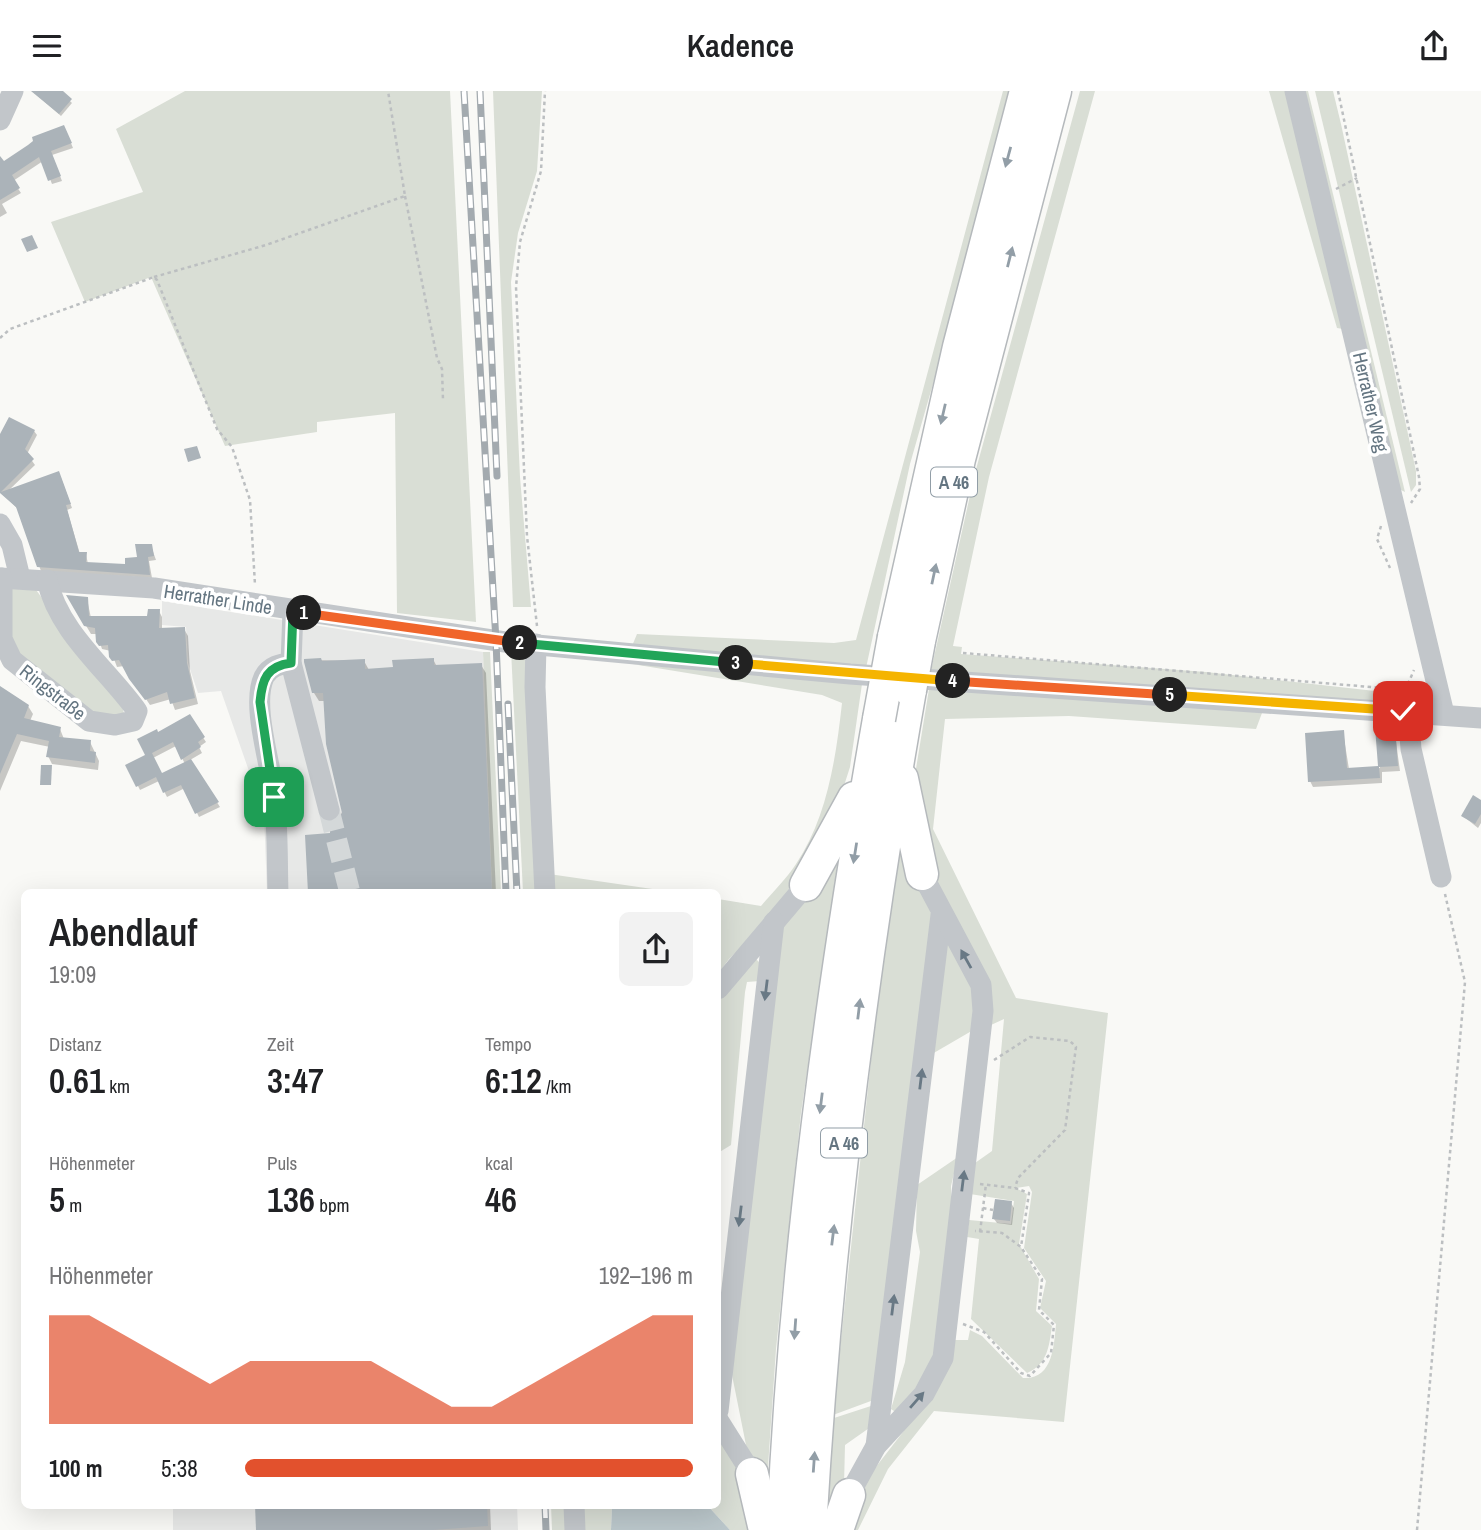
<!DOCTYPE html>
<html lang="de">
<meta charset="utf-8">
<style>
:root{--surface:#fff;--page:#f2f2f2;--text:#202124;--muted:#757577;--accent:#e2512d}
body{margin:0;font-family:"Archivo Narrow",sans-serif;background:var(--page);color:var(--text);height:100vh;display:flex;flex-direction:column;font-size:26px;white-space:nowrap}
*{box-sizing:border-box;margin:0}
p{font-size:23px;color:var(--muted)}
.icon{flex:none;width:38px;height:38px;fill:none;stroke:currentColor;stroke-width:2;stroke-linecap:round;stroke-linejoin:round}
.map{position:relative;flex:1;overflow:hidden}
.details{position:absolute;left:21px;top:798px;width:700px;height:620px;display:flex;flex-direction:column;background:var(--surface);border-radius:10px;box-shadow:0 7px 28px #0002}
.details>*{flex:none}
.pin{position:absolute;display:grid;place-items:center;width:60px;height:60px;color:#fff;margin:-30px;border-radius:14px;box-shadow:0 4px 10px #0006}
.km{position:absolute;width:35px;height:35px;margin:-18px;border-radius:50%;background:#222;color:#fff;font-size:19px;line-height:35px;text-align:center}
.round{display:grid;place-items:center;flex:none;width:74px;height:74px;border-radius:10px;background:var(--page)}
.headline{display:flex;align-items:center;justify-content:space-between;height:119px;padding:0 28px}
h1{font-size:38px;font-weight:600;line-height:52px}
.stats{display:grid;grid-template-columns:repeat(3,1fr);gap:10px;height:119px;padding:7px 28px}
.stats div{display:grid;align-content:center}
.stats b{font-size:35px;font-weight:600}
.stats small{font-size:19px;font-weight:400}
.stats p{font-size:19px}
.chart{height:196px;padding:14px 28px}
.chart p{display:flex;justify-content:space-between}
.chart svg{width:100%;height:126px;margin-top:7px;fill:var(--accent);opacity:.7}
ul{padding:0 28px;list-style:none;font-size:23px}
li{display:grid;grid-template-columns:112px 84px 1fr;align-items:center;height:52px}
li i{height:18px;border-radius:9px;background:var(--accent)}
header{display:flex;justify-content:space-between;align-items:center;height:91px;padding:0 28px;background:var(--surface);font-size:32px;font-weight:600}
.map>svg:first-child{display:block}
.built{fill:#e7e8e7}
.green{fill:#d9ded5}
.water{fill:#bbc7cb}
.shadow{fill:#0003;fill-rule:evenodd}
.building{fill:#abb3b9}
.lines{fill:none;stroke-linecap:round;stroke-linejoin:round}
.minor-tunnel{stroke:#d4d8d9;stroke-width:21;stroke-dasharray:21 10;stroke-linecap:butt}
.highway-casing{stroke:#b5b9bc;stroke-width:35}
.path{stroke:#bcbfc1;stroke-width:2.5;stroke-dasharray:3.5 3.5;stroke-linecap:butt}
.minor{stroke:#c2c6ca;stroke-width:21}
.highway{stroke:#fff;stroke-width:32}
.rail-casing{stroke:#a3aaaf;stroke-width:7}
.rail{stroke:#fff;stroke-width:4.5;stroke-dasharray:13;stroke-linecap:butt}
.highway-bridge-casing{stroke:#b5b9bc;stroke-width:35;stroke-linecap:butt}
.highway-bridge{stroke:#fff;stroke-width:32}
.oneway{fill:#929ea7}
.oneway2{fill:#697985}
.split-1-casing{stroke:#fff;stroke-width:14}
.split-2-casing{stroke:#fff;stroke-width:14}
.split-3-casing{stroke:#fff;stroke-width:14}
.split-4-casing{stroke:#fff;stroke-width:14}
.split-5-casing{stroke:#fff;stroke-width:14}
.split-6-casing{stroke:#fff;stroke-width:14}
.split-1{stroke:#22a559;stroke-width:9}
.split-2{stroke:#f0652b;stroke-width:9}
.split-3{stroke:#22a559;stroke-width:9}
.split-4{stroke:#f5b400;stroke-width:9}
.split-5{stroke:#f0652b;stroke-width:9}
.split-6{stroke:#f5b400;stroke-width:9}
.labels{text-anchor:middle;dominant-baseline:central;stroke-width:7;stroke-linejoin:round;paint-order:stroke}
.shield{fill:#fff;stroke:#929ea7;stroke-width:2}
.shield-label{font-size:18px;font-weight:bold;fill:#647581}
.street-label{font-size:19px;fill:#647581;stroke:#fff}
</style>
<header><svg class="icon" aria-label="menu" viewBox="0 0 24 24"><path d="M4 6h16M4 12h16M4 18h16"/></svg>Kadence<svg class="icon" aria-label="share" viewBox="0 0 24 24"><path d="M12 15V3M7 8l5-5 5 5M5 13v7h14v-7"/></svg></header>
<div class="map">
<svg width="1481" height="1439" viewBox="0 0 1481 1439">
<rect width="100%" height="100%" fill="#f9f9f6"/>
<!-- built -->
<g class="built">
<polygon points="162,510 483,561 492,801 267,801 264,723 221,600 198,602 188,572 186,536 162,534"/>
<polygon points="173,1414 517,1414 518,1439 173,1439"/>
</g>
<!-- green -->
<g class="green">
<polygon points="185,0 450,0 476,531 397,522 395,322 317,331 317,341 225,355 151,186 85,211 51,131 143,101 116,38"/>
<polygon points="493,0 542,0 537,80 518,142 511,191 520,386 531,516 513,516"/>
<polygon points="1003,0 1017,0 910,373 866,577 632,555 637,543 834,552 856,549"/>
<polygon points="1080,0 1095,0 989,386 953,555 962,556 961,563 1206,581 1384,601 1398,602 1414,591 1423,599 1411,613 930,584 975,382"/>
<polygon points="1269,0 1286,0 1343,238 1337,237"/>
<polygon points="1304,0 1308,0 1319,45 1405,401 1399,398"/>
<polygon points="1315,0 1333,0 1341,33 1416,380 1416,394 1411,401"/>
<polygon points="31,492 123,618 124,623 92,628 11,555 8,494"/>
<polygon points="511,559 526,569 542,801 523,801"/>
<polygon points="483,561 490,561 501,801 492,801"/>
<path d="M632 573 862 593 850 676 833 729 771 828 729 868 718 883V808L761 815C773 801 786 788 796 773 827 727 836 667 842 612L822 604Z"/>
<path d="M929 598 1225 616 1262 622 1256 638 1069 625 945 628 933 738 1016 907 1108 922 1064 1331 934 1320 888 1378 858 1439H844L872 1381 903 1341 953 1249H968L970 1239 982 1245 1023 1287C1053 1289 1054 1254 1056 1233L1040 1217 1046 1190 1024 1157 1032 1101 1029 1095 1016 1097 1027 1103 1019 1153 1039 1188 1036 1220 1052 1235C1049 1255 1048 1273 1027 1282L971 1228 979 1148 967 1146 969 1129 1011 1133 1014 1110 970 1103 975 1072 992 1060 1004 928 991 934 929 782 914 690Z"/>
<polygon points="902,739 933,828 879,1307 833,1324 882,867"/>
<polygon points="840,755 801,1022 776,1258 766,1405 747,1359 730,1274 781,838"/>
<polygon points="549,783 673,801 550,801"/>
<polygon points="947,849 972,893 975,938 932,963"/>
<polygon points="754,866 761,873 760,890 747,891 745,901 731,1054 718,1062 718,914 724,898"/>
<polygon points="958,1066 951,1095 952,1128 933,1274 897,1322 891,1318 905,1271 920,1161 916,1140 917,1094"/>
<polygon points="877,1313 872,1335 845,1354 844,1394 823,1439 831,1328"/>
<polygon points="718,1341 739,1378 758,1439 730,1439 707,1414 718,1414"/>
<polygon points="551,1414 612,1414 611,1439 552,1439"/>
</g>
<!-- water -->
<polygon class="water" points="612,1414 707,1414 730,1439 611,1439"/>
<!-- shadow -->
<g class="shadow">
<polygon points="32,0 59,0 72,12 61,25"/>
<polygon points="66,40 73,57 52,64 62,90 52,93 43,70 13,90 21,102 2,113 7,122 0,126 0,74"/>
<polygon points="34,340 37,344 27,363 35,374 8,400 61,387 72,417 67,419 80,463 86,463 88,473 126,475 139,468 151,455 156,469 149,470 152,487 41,480 19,419 0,401 0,347"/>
<polygon points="69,506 87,508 91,527 149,527 159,520 162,526 162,538 184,538 188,545 190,580 198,613 175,619 171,608 150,614 124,575 117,576 111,560 102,558 97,543 91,543"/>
<polygon points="433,568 437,576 481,574 486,582 496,802 309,802 344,716 325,610 319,610 314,602 307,569 364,570 369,579 395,578"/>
<polygon points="28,615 33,623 30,630 60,638 64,648 90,651 99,670 98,679 52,673 48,665 50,656 21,650 0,700 0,619"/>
<path d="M189 625 206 651 199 656 202 662 190 669 220 716 199 726 185 697 167 706 159 690 140 699 128 675 147 665 158 643ZM176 655 185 673 161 684 153 667Z"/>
<polygon points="1394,636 1400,680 1382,681 1382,692 1313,696 1310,690 1343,641 1349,678 1380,677 1377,638"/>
<polygon points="1481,711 1481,732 1478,737 1463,725"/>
<polygon points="1011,1112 1014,1117 1012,1134 997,1132 994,1128"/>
<polygon points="257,1414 490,1414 491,1439 258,1439"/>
</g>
<!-- building -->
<g class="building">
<polygon points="31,0 63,0 72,8 59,23"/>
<polygon points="64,34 72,52 51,60 61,85 48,90 39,66 12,84 20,97 0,109 0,65 4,70 28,54 33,50 32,46"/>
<polygon points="32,144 38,157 27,161 21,148"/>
<polygon points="9,326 35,339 25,358 34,368 1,401 59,380 71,413 66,414 79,461 87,461 86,471 125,473 125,467 137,466 135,453 152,453 154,465 148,466 150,484 37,476 16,416 0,402 0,343"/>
<polygon points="197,355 201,367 188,371 184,358"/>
<polygon points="66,504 88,506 89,525 147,525 148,518 160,518 159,537 185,536 187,572 195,607 170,613 167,601 145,609 129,588 119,569 112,570 109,566 108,554 99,555 96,551 95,537 84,535"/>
<polygon points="321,567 322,570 365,568 365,578 393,576 392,569 434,567 434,574 482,572 492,802 308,802 305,744 330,742 330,732 338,729 342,722 326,653 323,602 312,602 304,571 304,568"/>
<polygon points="0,595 29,614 24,627 61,636 59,646 91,649 90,660 96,661 95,672 46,666 49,650 17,643 0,683"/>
<polygon points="190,623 205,646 198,651 201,656 181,669 173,651 152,662 162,682 191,668 219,711 195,723 181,694 163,702 156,686 136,696 125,674 145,664 137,648 157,638 158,641"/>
<polygon points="1395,635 1398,675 1379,676 1380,687 1308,691 1305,642 1344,639 1347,677 1378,675 1375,636"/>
<polygon points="41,674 52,674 51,694 40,694"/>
<polygon points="1473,704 1481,709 1481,723 1475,733 1461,725"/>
<polygon points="995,1108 1012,1110 1010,1130 992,1128"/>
<polygon points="255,1414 487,1414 488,1435 433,1439 256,1439"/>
</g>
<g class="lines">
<!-- minor-tunnel -->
<polyline class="minor-tunnel" points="329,719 350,802"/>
<defs>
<g id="highway">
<polyline points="894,546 959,256 1026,0"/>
<polyline points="919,550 959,368 1055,0"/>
<polyline points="902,688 922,783"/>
<polyline points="806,794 854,707"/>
<polyline points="752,1383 765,1439"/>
<path d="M783 1439C795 1167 832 897 879 628"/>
<path d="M810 1439C826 1157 861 877 910 599"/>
<polyline points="837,1439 849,1404"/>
</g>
</defs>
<!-- highway casing -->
<use href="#highway" class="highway-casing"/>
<!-- path -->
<g class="path">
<polyline points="1338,0 1419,386 1420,398 1411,412"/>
<polyline points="1336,98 1357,87"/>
<polyline points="405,105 437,267 442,278 443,309"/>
<polyline points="154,186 266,154 405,105 388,0"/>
<polyline points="0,247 10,238 154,186 157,189 217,338 232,356 250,409 255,494"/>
<polyline points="1381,435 1377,448 1390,477"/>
<polyline points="537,535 527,445 516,196 520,151 541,80 545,0"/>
<polyline points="963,562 1395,598 1407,595 1414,579"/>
<polyline points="994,969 1030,946 1070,950 1076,956 1065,1039 1018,1087 1015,1097"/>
<polyline points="980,1093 1015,1097 1029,1102 1021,1156"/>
<polyline points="983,1117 993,1119"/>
<polyline points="980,1141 986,1093"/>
<polyline points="963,1233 984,1241 1021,1282 1030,1285 1051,1262 1054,1234 1039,1219 1042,1188 1021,1156 1002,1142 975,1140"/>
<polyline points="1417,1439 1465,891 1445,803"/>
</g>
<!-- minor -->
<g class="minor">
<polyline points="1295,0 1444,623"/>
<polyline points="0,29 13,0"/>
<polyline points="0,433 12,454 20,487"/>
<polyline points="0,487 154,497 505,551 850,583 1481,627"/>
<path d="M2 487V548L12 569 89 630 115 634 133 630 137 620C107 578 59 542 47 489"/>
<polyline points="293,520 291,572 329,719"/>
<polyline points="536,553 535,596 545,802"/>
<polyline points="1408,620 1411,658 1441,786"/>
<path d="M278 802C277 769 278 736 274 704 271 673 251 614 264 586 270 575 280 573 291 572"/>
<polyline points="718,898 806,794"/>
<polyline points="718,1320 774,831"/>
<polyline points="718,1329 752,1383"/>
<polyline points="876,1355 941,824"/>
<polyline points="849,1404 876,1355 924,1303 943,1267 983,920 981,894 922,783"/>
<polyline points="574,1414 575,1439"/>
</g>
<!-- highway -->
<use href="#highway" class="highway"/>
<defs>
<g id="rail">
<polyline points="464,0 496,550 506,802"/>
<polyline points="480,0 497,385"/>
<polyline points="508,613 517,802"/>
<polyline points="545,1414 546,1439"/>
</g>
</defs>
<!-- rail casing -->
<use href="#rail" class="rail-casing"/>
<!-- rail -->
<use href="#rail" class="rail"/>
<defs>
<g id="highway-bridge">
<polyline points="910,599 919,550"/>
<polyline points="879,628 894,546"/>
</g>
</defs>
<!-- highway-bridge casing -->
<use href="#highway-bridge" class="highway-bridge-casing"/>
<!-- highway-bridge -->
<use href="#highway-bridge" class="highway-bridge"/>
</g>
<!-- one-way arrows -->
<defs><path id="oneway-solid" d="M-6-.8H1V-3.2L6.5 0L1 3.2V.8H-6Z" transform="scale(1.75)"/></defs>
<g class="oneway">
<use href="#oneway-solid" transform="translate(1008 66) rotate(105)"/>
<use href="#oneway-solid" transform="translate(1010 166) rotate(-76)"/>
<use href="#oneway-solid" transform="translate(943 323) rotate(103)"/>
<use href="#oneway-solid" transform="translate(934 483) rotate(-78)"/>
<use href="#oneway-solid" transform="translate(855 762) rotate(99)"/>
<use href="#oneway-solid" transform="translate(859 918) rotate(-83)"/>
<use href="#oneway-solid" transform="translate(821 1012) rotate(97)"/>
<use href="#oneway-solid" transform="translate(833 1144) rotate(-83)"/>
<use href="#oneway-solid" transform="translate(795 1238) rotate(94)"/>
<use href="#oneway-solid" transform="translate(814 1371) rotate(-86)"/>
</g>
<g class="oneway2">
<use href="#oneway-solid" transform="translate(966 868) rotate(-119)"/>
<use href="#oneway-solid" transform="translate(766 899) rotate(97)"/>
<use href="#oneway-solid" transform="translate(921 988) rotate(-83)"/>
<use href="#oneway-solid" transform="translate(963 1090) rotate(-83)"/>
<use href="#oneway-solid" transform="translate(740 1125) rotate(97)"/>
<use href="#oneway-solid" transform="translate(893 1214) rotate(-83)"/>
<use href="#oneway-solid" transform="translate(917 1309) rotate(-49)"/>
</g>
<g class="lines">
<defs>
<path id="split-1" d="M274 706 260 611C262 588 267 575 291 572L293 520 304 522"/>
<polyline id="split-2" points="304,522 520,552"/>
<polyline id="split-3" points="520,552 736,572"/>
<polyline id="split-4" points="736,572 953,590"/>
<polyline id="split-5" points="953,590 1170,604"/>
<polyline id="split-6" points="1170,604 1403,620"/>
</defs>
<!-- split-1 casing -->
<use href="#split-1" class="split-1-casing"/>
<!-- split-2 casing -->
<use href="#split-2" class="split-2-casing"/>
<!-- split-3 casing -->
<use href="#split-3" class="split-3-casing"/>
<!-- split-4 casing -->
<use href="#split-4" class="split-4-casing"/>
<!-- split-5 casing -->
<use href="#split-5" class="split-5-casing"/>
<!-- split-6 casing -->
<use href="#split-6" class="split-6-casing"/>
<!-- split-1 -->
<use href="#split-1" class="split-1"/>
<!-- split-2 -->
<use href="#split-2" class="split-2"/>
<!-- split-3 -->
<use href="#split-3" class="split-3"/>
<!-- split-4 -->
<use href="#split-4" class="split-4"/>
<!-- split-5 -->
<use href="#split-5" class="split-5"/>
<!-- split-6 -->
<use href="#split-6" class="split-6"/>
</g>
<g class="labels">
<!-- shield labels -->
<g class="shield">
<rect x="931" y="376.5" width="46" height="29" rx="5"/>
<rect x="821" y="1037.5" width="46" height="29" rx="5"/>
</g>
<g class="shield-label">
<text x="954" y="391">A 46</text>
<text x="844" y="1052">A 46</text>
</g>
<!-- street labels -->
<g class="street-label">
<text transform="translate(1371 311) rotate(77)">Herrather Weg</text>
<text transform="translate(218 508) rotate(9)">Herrather Linde</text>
<text transform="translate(53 601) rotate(38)">Ringstraße</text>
</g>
</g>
</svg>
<div class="pin" style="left:274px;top:706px;background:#1e9e55"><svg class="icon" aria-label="arrive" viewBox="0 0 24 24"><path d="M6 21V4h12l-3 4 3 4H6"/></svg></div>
<div class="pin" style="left:1403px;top:620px;background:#d93025"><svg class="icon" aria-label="check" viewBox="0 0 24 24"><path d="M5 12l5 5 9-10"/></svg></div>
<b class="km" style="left:304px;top:522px">1</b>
<b class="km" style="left:520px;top:552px">2</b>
<b class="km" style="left:736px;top:572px">3</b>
<b class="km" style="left:953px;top:590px">4</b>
<b class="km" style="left:1170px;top:604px">5</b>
<section class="details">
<div class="headline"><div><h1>Abendlauf</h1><p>19:09</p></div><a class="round"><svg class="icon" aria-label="share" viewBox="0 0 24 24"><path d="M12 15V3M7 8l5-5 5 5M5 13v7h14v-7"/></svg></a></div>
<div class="stats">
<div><p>Distanz</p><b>0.61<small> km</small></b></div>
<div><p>Zeit</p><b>3:47</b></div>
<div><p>Tempo</p><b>6:12<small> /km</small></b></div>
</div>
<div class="stats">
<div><p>Höhenmeter</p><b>5<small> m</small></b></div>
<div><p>Puls</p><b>136<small> bpm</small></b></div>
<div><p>kcal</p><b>46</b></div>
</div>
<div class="chart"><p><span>Höhenmeter</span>192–196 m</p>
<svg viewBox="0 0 160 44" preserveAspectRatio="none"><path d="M0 44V6L10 6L20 14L30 22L40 30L50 22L60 22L70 22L80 22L90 30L100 38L110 38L120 30L130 22L140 14L150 6L160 6V44z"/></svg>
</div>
<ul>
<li><b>100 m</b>5:38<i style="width:100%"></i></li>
</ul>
</section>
</div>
